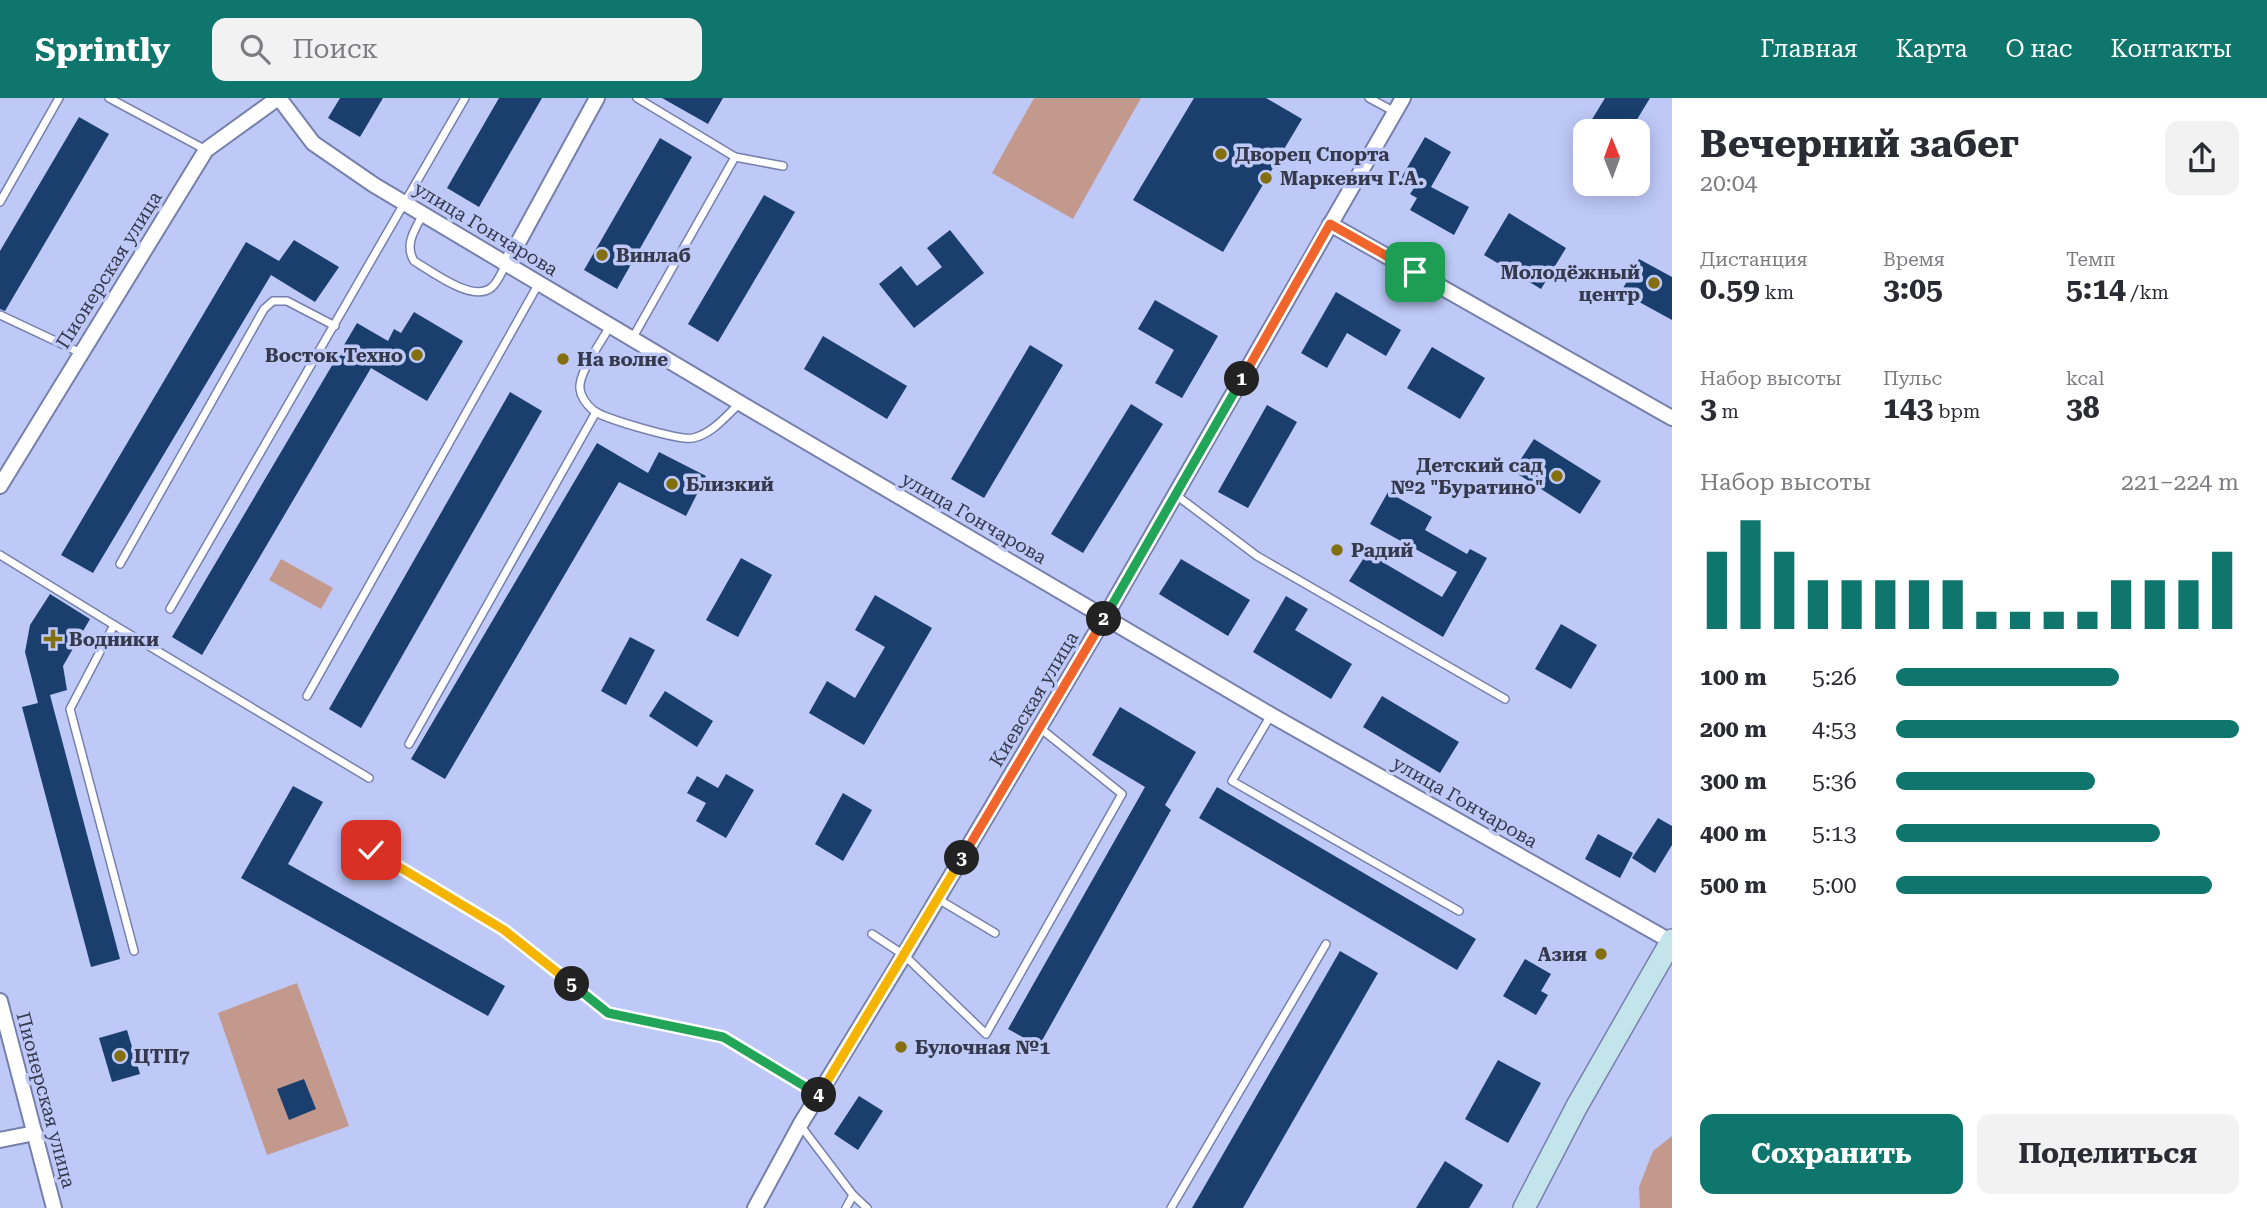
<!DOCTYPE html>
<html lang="ru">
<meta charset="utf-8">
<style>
:root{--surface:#fff;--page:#f2f2f3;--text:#2b2b33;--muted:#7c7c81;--accent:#0f766e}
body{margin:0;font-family:"Roboto Serif",serif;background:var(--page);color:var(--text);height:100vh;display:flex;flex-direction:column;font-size:26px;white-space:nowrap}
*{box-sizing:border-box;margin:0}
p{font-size:23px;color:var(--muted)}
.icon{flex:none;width:38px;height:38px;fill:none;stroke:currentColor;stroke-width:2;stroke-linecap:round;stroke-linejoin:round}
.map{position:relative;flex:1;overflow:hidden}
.details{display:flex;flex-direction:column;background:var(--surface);width:595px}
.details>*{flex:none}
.needle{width:46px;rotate:359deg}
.fabs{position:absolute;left:1573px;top:21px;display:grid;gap:14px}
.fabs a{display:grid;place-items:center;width:77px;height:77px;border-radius:14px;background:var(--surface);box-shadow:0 4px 18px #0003;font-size:35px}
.pin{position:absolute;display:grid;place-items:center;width:60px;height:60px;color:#fff;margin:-30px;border-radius:14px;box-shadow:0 4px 10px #0006}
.km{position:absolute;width:35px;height:35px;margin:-18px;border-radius:50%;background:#222;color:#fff;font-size:19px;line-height:35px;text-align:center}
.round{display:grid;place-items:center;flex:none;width:74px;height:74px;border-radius:14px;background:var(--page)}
.summary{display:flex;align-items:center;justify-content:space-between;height:119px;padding:0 28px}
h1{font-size:38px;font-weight:700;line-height:52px}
.stats{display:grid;grid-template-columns:repeat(3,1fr);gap:10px;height:119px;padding:7px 28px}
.stats div{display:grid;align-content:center}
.stats b{font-size:30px;font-weight:700}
.stats small{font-size:19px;font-weight:400}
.stats p{font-size:19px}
.chart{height:196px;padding:14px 28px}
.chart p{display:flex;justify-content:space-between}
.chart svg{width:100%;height:126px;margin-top:7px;stroke:var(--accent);stroke-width:6}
.cta{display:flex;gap:14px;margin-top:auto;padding:14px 28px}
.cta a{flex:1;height:80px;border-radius:14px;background:var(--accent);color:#fff;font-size:28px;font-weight:700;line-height:80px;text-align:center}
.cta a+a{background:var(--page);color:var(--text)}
ul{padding:0 28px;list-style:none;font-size:23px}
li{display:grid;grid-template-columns:112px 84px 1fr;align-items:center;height:52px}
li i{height:18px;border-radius:9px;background:var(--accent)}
header{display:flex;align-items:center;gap:42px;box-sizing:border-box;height:98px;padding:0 35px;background:var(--accent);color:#fff}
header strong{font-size:33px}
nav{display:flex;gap:38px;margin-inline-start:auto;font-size:24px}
.search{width:490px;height:63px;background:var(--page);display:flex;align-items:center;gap:18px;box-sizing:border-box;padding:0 24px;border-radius:14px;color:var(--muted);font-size:26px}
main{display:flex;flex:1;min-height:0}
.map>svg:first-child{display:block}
.green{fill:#c4998d}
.building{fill:#1a3f6e}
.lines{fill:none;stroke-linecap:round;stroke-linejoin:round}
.lane-casing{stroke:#7780ac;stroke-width:10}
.street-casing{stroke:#7780ac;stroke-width:18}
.secondary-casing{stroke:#7780ac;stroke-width:24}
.lane{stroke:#fff;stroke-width:7}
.street{stroke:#fff;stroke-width:14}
.secondary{stroke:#c3e4eb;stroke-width:21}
.split-1-casing{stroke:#fff;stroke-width:14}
.split-2-casing{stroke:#fff;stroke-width:14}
.split-3-casing{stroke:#fff;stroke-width:14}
.split-4-casing{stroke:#fff;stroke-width:14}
.split-5-casing{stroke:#fff;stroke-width:14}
.split-6-casing{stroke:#fff;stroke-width:14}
.split-1{stroke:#f0652b;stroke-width:9}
.split-2{stroke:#22a559;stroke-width:9}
.split-3{stroke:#f0652b;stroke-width:9}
.split-4{stroke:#f5b400;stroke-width:9}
.split-5{stroke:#22a559;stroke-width:9}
.split-6{stroke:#f5b400;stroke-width:9}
.poi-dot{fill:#846f0e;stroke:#bec9f8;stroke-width:2.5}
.labels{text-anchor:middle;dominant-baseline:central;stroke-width:7;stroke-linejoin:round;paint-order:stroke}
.poi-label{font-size:19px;font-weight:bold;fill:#35394c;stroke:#bec9f8;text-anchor:start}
.street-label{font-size:19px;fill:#35394c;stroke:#bec9f8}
</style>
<header>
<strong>Sprintly</strong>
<div class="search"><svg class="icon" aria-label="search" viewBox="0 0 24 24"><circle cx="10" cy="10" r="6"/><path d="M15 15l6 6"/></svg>Поиск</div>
<nav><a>Главная</a><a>Карта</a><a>О нас</a><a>Контакты</a></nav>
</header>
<main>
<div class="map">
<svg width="1672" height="1110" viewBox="0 0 1672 1110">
<rect width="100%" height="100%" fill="#bec9f8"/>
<!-- green -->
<g class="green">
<polygon points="1034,0 1141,0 1073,121 992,75"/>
<polygon points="281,461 333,490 321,511 269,482"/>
<polygon points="297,885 349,1028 267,1057 218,915"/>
<polygon points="1672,1038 1672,1110 1640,1110 1639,1089 1653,1053"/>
</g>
<!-- building -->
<g class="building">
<polygon points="340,0 383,0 360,39 328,20"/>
<polygon points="499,0 542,0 479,109 447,90"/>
<polygon points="662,0 723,0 708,26"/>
<polygon points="1194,0 1266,0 1302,21 1223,154 1133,102"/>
<polygon points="1605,0 1650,0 1630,33 1585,33"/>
<polygon points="79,19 109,36 5,213 0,211 0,153"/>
<polygon points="1425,39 1451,54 1431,89 1469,109 1454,137 1410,112 1417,100 1410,96 1414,90 1400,82"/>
<polygon points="660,40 692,59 617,191 584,172"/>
<polygon points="764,97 795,114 718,244 688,226"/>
<polygon points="1509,115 1566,150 1541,191 1484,157"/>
<polygon points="950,132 984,175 914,230 879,186 901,168 917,188 942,169 927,150"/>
<polygon points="294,142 339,169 315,204 271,177 93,475 61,457 246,144 279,163"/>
<polygon points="1639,161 1672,179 1672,222 1621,194"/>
<polygon points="1336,194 1401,232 1386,258 1347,235 1327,270 1301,255"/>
<polygon points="1155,202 1218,238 1182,300 1155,285 1174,252 1138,231"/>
<polygon points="414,214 463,243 427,303 371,270 202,557 172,539 357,225 388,243 394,231 401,235"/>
<polygon points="823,238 907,288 887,321 804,271"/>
<polygon points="1030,247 1063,267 984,400 951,381"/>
<polygon points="1432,249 1485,280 1460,321 1407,290"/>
<polygon points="510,294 542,313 361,630 329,611"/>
<polygon points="1131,306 1163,326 1083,455 1051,436"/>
<polygon points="1267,307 1297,324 1248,410 1218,394"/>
<polygon points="1534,341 1601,383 1580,416 1513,373"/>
<polygon points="597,345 648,375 659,354 706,378 686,418 619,384 445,681 411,661"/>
<polygon points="1388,394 1432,419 1425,432 1467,456 1470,451 1487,460 1443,539 1349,483 1367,455 1442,499 1457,474 1370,426"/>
<polygon points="741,460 772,477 738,539 706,522"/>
<polygon points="1181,461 1250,502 1228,538 1159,496"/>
<polygon points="50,496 90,521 63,568 67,592 50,597 120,861 91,869 22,609 38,605 25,554 30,527"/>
<polygon points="875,497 932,530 864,647 809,615 827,583 855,600 885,549 855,532"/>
<polygon points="1286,498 1308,511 1295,532 1352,566 1331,601 1253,554"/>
<polygon points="1561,526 1597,547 1571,591 1535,571"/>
<polygon points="630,539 655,552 626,607 601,593"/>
<polygon points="665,593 713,623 697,649 649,618"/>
<polygon points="1382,598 1459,644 1440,675 1363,629"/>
<polygon points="1120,609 1196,654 1165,707 1171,712 1039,948 1008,931 1145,689 1092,657"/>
<polygon points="726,676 754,692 726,740 696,723 706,705 687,695 697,678 718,690"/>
<polygon points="293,688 323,704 288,766 505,888 488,918 241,780"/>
<polygon points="1217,689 1476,841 1457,872 1199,720"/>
<polygon points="843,695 872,712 843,763 815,746"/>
<polygon points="1658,720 1672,728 1672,747 1655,775 1632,760"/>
<polygon points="1598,736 1633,755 1620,780 1585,761"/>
<polygon points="1340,853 1378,875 1243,1110 1192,1110"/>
<polygon points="1525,861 1551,876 1541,893 1548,897 1536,917 1503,898"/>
<polygon points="127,932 140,976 112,984 99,940"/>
<polygon points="1498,962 1541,985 1508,1045 1465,1021"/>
<polygon points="304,981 316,1011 289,1022 277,991"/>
<polygon points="859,998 883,1013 858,1052 834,1036"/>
<polygon points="1445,1063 1483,1087 1469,1110 1416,1110"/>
</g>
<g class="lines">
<defs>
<g id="lane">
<polyline points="109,0 206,52"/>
<polyline points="637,0 735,59 783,68"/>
<polyline points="1369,0 1395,14"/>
<polyline points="0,104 59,0"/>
<path d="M423 116C415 132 404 146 414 163 431 173 474 206 492 189 498 184 502 173 506 166"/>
<polyline points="0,217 81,255"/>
<path d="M610 228C602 243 578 275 580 291 581 300 587 307 594 313 606 321 680 343 693 340 712 336 726 318 740 305"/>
<polyline points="632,241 735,59"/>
<polyline points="1176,397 1257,458 1505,601"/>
<polyline points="0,457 114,527 70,611 134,853"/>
<polyline points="120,466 264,211 273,203 287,203 335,228"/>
<polyline points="170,511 465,0"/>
<polyline points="114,527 369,680"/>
<polyline points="307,598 539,185"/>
<polyline points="1271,617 1232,683 1459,813"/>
<polyline points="409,646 596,314"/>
<polyline points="371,752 504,832 608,915 723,939 818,997"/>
<polyline points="938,801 995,835"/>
<polyline points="872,836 904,857 986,936 1122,696 1040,630"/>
<polyline points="800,1027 853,1097 867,1110"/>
<polyline points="846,1110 853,1097"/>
<polyline points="1171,1110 1326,846"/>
</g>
<g id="street">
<polyline points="279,0 313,45 374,87 740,305 1271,617 1672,844"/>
<polyline points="1330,126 1672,320"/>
<polyline points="507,165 597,0"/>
<polyline points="0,388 206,52 278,0"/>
<polyline points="0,903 54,1110"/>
<polyline points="0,1042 35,1035"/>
<polyline points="755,1110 800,1027 904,857 1105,519 1403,0"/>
</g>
<polyline id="secondary" points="1524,1110 1577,1008 1672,842"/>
</defs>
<!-- lane casing -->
<use href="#lane" class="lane-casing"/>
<!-- street casing -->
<use href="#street" class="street-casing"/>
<!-- secondary casing -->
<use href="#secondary" class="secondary-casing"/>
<!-- lane -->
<use href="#lane" class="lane"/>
<!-- street -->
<use href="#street" class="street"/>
<!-- secondary -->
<use href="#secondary" class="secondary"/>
</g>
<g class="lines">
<defs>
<polyline id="split-1" points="1242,281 1330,126 1415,174"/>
<polyline id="split-2" points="1104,521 1242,281"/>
<polyline id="split-3" points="962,760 1104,521"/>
<polyline id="split-4" points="819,997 962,760"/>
<polyline id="split-5" points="572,886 608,915 723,939 819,997"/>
<polyline id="split-6" points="371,752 504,832 572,886"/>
</defs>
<!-- split-1 casing -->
<use href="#split-1" class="split-1-casing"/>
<!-- split-2 casing -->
<use href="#split-2" class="split-2-casing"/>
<!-- split-3 casing -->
<use href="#split-3" class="split-3-casing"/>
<!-- split-4 casing -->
<use href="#split-4" class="split-4-casing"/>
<!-- split-5 casing -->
<use href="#split-5" class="split-5-casing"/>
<!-- split-6 casing -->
<use href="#split-6" class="split-6-casing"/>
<!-- split-1 -->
<use href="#split-1" class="split-1"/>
<!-- split-2 -->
<use href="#split-2" class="split-2"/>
<!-- split-3 -->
<use href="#split-3" class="split-3"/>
<!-- split-4 -->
<use href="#split-4" class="split-4"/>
<!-- split-5 -->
<use href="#split-5" class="split-5"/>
<!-- split-6 -->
<use href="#split-6" class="split-6"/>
</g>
<!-- markers -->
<g class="poi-dot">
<circle cx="1221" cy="56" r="7"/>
<circle cx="1266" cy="80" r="7"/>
<circle cx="602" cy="157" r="7"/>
<circle cx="1654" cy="185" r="7"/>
<circle cx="417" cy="257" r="7"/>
<circle cx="563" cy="261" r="7"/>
<circle cx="1557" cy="378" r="7"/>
<circle cx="672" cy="386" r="7"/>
<circle cx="1337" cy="452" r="7"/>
<path d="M49.5 530.5h7v7h7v7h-7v7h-7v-7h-7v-7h7z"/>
<circle cx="1601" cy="856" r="7"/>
<circle cx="901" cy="949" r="7"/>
<circle cx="120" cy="958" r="7"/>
</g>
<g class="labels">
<!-- poi labels -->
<g class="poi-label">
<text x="1235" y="56">Дворец Спорта</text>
<text x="1280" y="80">Маркевич Г.А.</text>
<text x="616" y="157">Винлаб</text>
<text x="1640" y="174" text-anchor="end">Молодёжный<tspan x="1640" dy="22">центр</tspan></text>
<text x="403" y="257" text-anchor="end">Восток Техно</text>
<text x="577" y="261">На волне</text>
<text x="1543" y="367" text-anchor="end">Детский сад<tspan x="1543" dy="22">№2 "Буратино"</tspan></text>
<text x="686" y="386">Близкий</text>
<text x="1351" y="452">Радий</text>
<text x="69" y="541">Водники</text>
<text x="1587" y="856" text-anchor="end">Азия</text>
<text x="915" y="949">Булочная №1</text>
<text x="134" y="958">ЦТП7</text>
</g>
<!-- street labels -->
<g class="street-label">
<text transform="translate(486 131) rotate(31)">улица Гончарова</text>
<text transform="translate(109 172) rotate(-58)">Пионерская улица</text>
<text transform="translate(974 420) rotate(30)">улица Гончарова</text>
<text transform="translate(1034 601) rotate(-59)">Киевская улица</text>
<text transform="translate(1465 704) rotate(30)">улица Гончарова</text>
<text transform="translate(46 1002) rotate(75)">Пионерская улица</text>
</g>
</g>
</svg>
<div class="fabs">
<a><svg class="needle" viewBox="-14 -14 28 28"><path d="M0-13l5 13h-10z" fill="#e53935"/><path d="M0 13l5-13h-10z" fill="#7c7c81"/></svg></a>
</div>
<div class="pin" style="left:1415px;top:174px;background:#1e9e55"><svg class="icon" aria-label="arrive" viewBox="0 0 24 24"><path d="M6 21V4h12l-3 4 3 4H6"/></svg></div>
<div class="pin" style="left:371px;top:752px;background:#d93025"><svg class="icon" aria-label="check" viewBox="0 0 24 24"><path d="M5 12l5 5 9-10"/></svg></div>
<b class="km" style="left:1242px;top:281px">1</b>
<b class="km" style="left:1104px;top:521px">2</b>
<b class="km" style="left:962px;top:760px">3</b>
<b class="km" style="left:819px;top:997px">4</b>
<b class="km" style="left:572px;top:886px">5</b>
</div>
<section class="details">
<div class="summary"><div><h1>Вечерний забег</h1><p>20:04</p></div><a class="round"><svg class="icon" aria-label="share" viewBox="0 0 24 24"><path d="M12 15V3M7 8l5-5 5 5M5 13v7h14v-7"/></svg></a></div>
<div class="stats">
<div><p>Дистанция</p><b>0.59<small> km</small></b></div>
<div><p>Время</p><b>3:05</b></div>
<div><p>Темп</p><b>5:14<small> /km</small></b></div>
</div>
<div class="stats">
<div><p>Набор высоты</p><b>3<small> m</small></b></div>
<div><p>Пульс</p><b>143<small> bpm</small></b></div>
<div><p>kcal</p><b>38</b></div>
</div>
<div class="chart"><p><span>Набор высоты</span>221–224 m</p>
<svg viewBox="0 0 160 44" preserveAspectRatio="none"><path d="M5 44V17M15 44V6M25 44V17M35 44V27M45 44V27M55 44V27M65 44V27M75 44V27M85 44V38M95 44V38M105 44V38M115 44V38M125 44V27M135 44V27M145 44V27M155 44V17"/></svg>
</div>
<ul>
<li><b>100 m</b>5:26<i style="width:65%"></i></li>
<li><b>200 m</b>4:53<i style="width:100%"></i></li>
<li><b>300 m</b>5:36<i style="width:58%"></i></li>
<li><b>400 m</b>5:13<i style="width:77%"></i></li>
<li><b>500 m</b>5:00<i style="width:92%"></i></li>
</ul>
<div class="cta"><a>Сохранить</a><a>Поделиться</a></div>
</section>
</main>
